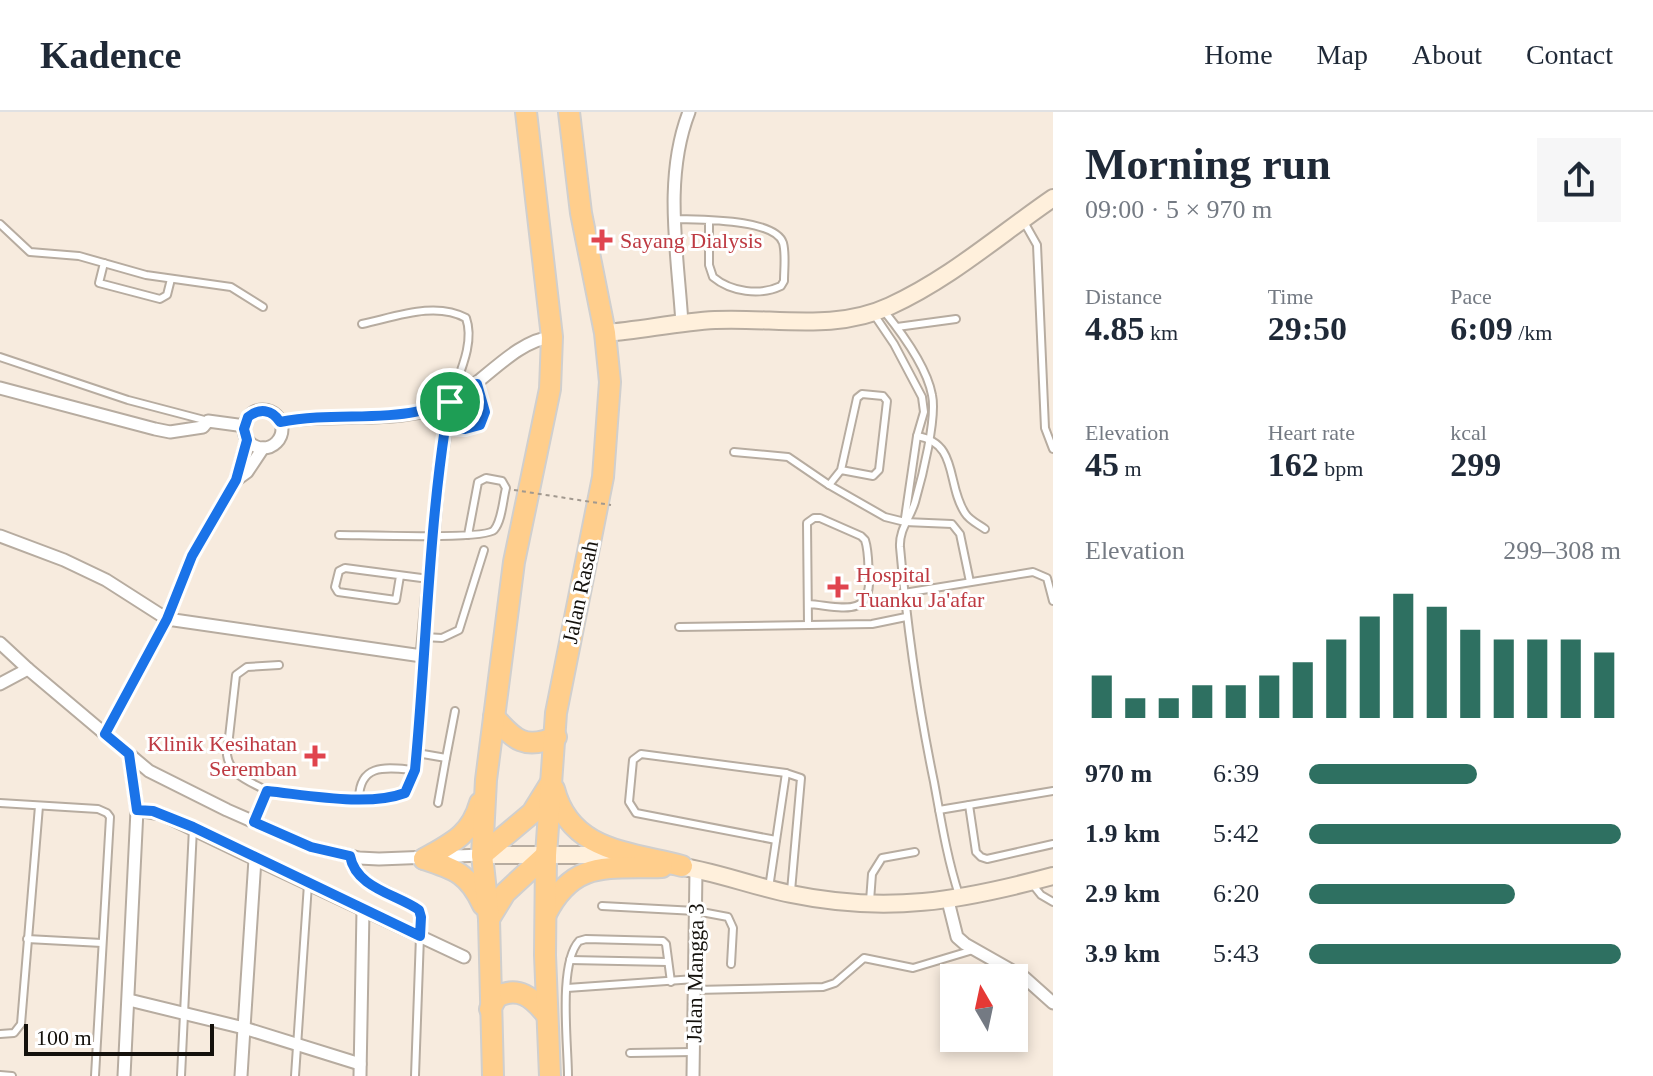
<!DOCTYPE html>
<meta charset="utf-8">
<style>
:root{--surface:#fff;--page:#f6f6f7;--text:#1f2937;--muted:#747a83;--line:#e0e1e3;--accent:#2e7061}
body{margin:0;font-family:"Times New Roman",serif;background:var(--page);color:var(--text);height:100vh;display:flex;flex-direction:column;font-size:30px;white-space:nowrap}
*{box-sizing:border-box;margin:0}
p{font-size:26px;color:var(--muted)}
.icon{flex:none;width:44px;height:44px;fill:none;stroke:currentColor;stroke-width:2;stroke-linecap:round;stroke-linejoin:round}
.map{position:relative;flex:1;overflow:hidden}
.drawer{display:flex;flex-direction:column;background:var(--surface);width:600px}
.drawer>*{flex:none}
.needle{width:52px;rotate:351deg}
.fabs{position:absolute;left:940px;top:852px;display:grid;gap:16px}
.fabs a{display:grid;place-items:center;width:88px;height:88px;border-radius:0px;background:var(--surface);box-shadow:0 4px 12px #0003;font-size:40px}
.scale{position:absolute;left:24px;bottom:20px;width:190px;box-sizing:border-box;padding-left:8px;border:4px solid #14110c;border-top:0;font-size:22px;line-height:28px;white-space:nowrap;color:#14110c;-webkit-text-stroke:6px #fff;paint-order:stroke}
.pin{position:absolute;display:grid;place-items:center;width:68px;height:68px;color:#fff;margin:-34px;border:4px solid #fff;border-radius:50%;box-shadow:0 2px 8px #0007}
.round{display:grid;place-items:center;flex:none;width:84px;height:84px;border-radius:0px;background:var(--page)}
.overview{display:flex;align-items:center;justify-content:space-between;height:136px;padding:0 32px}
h1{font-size:44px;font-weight:700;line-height:60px}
.metrics{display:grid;grid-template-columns:repeat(3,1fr);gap:12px;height:136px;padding:8px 32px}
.metrics div{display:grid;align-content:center}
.metrics b{font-size:34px;font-weight:700}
.metrics small{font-size:22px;font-weight:400}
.metrics p{font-size:22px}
.chart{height:224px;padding:16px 32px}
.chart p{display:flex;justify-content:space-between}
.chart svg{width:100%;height:144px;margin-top:8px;stroke:var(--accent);stroke-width:6}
ul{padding:0 32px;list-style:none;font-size:26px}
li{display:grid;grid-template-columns:128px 96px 1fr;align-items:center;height:60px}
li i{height:20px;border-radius:10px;background:var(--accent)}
header{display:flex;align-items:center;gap:48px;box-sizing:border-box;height:112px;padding:0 40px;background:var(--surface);border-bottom:2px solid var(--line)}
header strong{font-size:38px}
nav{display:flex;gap:44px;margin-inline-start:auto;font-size:28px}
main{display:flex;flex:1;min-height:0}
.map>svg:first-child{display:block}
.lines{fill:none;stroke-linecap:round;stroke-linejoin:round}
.lane-casing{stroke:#b7aca0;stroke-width:10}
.street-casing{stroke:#b7aca0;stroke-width:15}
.secondary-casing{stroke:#b7aca0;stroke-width:20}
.highway-casing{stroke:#d0cfce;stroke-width:24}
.lane{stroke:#fff;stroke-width:6}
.street{stroke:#fff;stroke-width:11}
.secondary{stroke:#fff0dc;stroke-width:16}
.highway{stroke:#ffce8c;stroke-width:20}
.path-bridge{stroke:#a2998f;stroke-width:2;stroke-dasharray:4 4;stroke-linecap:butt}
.route-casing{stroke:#fff;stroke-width:16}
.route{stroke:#1a73e8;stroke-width:10}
.health-dot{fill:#e0444e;stroke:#fff;stroke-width:3}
.labels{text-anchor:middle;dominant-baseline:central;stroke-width:6;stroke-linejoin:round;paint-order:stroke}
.health-label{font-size:22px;fill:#be3a42;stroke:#fff;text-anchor:start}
.street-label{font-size:22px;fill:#14110c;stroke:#fff}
</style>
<header>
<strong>Kadence</strong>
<nav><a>Home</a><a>Map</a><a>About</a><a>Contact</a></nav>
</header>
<main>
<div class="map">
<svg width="1053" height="964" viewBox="0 0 1053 964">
<rect width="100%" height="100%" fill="#f7ebde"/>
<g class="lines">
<defs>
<g id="lane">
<path d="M676 107C697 108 775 106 783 131 786 142 784 157 784 169L781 174C760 184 731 180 713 165L709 153V109"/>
<polyline points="1024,110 1037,133 1045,316 1053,337"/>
<polyline points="0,112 30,140 79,144 146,163 231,175 263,195"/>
<polyline points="104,151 99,171 160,187 167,183 171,167"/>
<path d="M884 199C901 220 927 256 932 283 937 306 922 366 915 390 910 407 899 417 900 435 907 514 918 593 934 670 941 708 947 746 959 783"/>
<polyline points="873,201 894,232 922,285 924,300 917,324 905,406"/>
<path d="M362 212C395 205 435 189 466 206 475 231 459 262 451 286"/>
<polyline points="897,215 956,207"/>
<polyline points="0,245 128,288 208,309"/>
<polyline points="445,316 472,316 484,307 484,293 477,272"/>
<path d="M917 324C959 331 946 372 965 401 969 408 978 412 985 417"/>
<polyline points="734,340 788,345 829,373 885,405 905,410 952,412 960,422 970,470"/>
<polyline points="829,373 841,358 857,286 862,282 883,284 887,289 879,358 873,364 841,358"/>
<path d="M339 423C361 423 485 428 494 418 502 409 503 387 506 376L502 369 486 366 478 370 468 423"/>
<polyline points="400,464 396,488 338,480 335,475 339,459 345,456 429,467"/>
<polyline points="904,481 1033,460 1047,466 1053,489"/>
<path d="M808 492C838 494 871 507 869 466 868 454 869 440 865 428L861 424 820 406H814L807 411 808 513"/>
<polyline points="679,515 872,512 906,505"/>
<polyline points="424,525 442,526 459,518 484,438"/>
<polyline points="417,641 446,646 438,691"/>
<polyline points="446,646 455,599"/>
<path d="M267 679C250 669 230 664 227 643L236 563 247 555 279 553"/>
<path d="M359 686C360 650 388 656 415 658"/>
<polyline points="0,691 98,697 107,701 110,705 95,964"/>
<polyline points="969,693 976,740 981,745 987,747 1053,732"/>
<polyline points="939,698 1053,679"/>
<path d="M254 710 267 679C307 683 369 695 405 681L415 658 422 544"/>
<polyline points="776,728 636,701 629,690 633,648 641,642 786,661 801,666 791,779"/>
<polyline points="1033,773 1041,783 1053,790"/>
<polyline points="769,776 786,661"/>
<polyline points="870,789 872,762 882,746 915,740"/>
<polyline points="602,794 696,799 728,805 733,816 731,852"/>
<polyline points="27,827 102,831"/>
<polyline points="570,848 668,850"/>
<polyline points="567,876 695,867"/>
<polyline points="695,878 823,875 835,871 864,846 913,856 973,838"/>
<polyline points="0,922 14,921 21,912 39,694"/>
<polyline points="630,941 693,940"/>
<polyline points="0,963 12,964"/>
<polyline points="181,964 193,716"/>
<polyline points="295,964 308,772"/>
<polyline points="415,964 420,824"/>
<path d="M568 964C568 932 558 852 579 829L586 827 663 829 666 832 671 870"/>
</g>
<g id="street">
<path d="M682 212C678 143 663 67 689 0"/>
<polyline points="0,276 155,317 170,320 203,315 208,309 245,314"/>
<circle cx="263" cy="317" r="19"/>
<path d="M280 310C331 300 405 314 450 290 482 272 516 228 552 225"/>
<polyline points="236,368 247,360 263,336"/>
<polyline points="0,424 64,448 106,468 167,507 422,544 439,358 450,290"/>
<polyline points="0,531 28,557 149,659 227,698 311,735 359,746 379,747 482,743"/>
<polyline points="0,572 28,557"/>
<polyline points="105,622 167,507 192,444 236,368 247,328"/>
<path d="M350 744C356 776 396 781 419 798L421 805 420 824"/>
<polyline points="255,747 464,845"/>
<polyline points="948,789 957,825 965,832 1025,866 1053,891"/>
<polyline points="129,888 244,916 255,747 161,702 137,698"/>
<polyline points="124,964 137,698 129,642"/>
<polyline points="241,964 244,916 360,952"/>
<polyline points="360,964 363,798"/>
<polyline points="693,964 696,758"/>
</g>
<g id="secondary">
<path d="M605 221C642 218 678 210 715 208 774 205 834 220 890 194 951 166 999 123 1053 86"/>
<polyline points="482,743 586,743 628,748"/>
<path d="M671 753C712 758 751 774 791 782 887 802 960 789 1053 764"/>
</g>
<g id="highway">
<path d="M494 605C515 628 524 638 556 625"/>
<path d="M554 677C570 739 628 740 682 754"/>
<polyline points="482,743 532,701 550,672"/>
<path d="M424 747C452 731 471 723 480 691"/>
<path d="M424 747C455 757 469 762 483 793"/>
<path d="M546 802C574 747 608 757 662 755"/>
<polyline points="489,807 505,781 546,743"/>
<path d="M490 897 497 885C518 873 533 886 546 902"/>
<polyline points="493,964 489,807 482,743 486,668 514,450 550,277 552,225 526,0"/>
<polyline points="550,964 545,843 546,743 556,601 603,365 610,270 605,221 581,101 569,0"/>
</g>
</defs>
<!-- lane casing -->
<use href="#lane" class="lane-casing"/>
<!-- street casing -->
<use href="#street" class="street-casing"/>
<!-- secondary casing -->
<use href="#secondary" class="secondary-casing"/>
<!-- highway casing -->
<use href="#highway" class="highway-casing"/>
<!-- lane -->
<use href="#lane" class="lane"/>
<!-- street -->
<use href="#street" class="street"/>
<!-- secondary -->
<use href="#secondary" class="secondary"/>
<!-- highway -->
<use href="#highway" class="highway"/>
<!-- path-bridge -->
<polyline class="path-bridge" points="514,378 611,393"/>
</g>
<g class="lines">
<defs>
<path id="route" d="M477 272 485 300 480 313 465 317 445 316C428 429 426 544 415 658L405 681C368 695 307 683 267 679L254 710 311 735 350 744C356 776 396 782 419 798L421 805 420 824 193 715 153 699 137 698 129 642 105 622 167 507 192 444 236 368 247 328 244 317 248 305C259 296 272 297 280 310 353 296 414 320 477 272Z"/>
</defs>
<!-- route casing -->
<use href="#route" class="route-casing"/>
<!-- route -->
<use href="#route" class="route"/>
</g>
<!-- markers -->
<g class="health-dot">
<path d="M598 116h8v8h8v8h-8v8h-8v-8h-8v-8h8z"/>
<path d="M834 463h8v8h8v8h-8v8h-8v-8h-8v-8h8z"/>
<path d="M311 632h8v8h8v8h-8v8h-8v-8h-8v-8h8z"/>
</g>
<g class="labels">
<!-- health labels -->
<g class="health-label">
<text x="620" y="128">Sayang Dialysis</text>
<text x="856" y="462">Hospital<tspan x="856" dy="25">Tuanku Ja'afar</tspan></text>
<text x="297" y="631" text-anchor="end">Klinik Kesihatan<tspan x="297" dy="25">Seremban</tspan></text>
</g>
<!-- street labels -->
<g class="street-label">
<text transform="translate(580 480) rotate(-78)">Jalan Rasah</text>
<text transform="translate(695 861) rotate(-89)">Jalan Mangga 3</text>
</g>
</g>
</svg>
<div class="fabs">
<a><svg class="needle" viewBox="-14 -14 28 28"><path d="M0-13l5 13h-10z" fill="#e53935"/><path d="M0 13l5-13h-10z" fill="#747a83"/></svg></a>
</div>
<div class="scale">100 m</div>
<div class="pin" style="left:450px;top:290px;background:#1e9e55"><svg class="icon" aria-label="arrive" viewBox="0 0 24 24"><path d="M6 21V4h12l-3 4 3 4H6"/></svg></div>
</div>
<section class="drawer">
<div class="overview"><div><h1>Morning run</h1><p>09:00 · 5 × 970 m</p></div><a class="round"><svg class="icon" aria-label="share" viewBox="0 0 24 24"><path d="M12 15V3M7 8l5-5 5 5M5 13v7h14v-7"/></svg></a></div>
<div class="metrics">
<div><p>Distance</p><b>4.85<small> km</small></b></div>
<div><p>Time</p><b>29:50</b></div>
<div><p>Pace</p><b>6:09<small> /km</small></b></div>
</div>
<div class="metrics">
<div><p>Elevation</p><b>45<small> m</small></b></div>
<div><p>Heart rate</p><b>162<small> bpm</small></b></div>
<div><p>kcal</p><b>299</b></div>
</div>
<div class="chart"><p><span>Elevation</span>299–308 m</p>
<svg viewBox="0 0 160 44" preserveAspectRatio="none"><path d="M5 44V31M15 44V38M25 44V38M35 44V34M45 44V34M55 44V31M65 44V27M75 44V20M85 44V13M95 44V6M105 44V10M115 44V17M125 44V20M135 44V20M145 44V20M155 44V24"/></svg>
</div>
<ul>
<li><b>970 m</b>6:39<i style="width:54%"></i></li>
<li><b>1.9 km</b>5:42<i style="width:100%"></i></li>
<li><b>2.9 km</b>6:20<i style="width:66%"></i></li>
<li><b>3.9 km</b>5:43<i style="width:100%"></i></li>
</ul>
</section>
</main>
